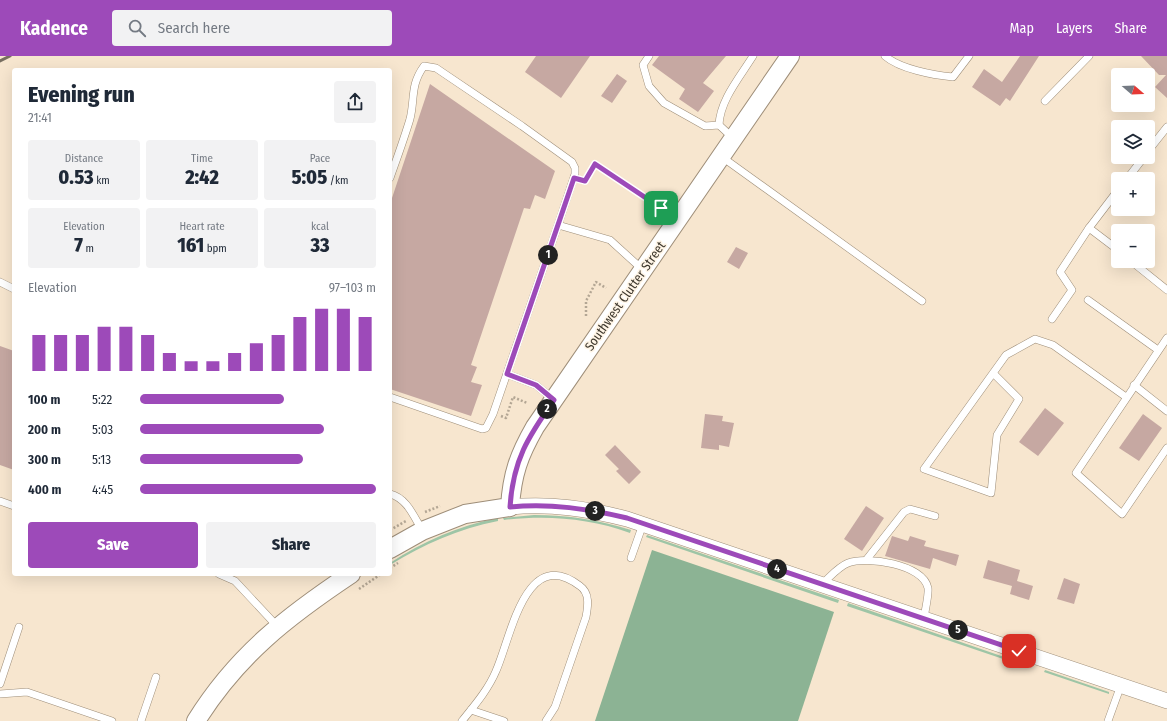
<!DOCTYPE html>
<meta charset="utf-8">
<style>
:root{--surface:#fff;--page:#f2f2f3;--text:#1f2937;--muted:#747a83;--accent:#9d4ab9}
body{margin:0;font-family:"Fira Sans Condensed",sans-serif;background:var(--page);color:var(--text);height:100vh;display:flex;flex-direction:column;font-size:15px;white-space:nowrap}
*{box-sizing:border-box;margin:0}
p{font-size:13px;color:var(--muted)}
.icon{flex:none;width:22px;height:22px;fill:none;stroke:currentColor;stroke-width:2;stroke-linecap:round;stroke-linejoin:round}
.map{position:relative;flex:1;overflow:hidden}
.details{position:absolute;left:12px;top:12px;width:380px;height:508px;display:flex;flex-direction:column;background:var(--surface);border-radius:4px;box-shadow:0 4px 16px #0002}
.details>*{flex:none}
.needle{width:26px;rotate:109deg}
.fabs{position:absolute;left:1111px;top:12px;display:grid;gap:8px}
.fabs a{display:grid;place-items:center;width:44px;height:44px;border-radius:4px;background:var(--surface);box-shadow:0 4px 16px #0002;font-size:20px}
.pin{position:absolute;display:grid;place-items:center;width:34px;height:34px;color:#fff;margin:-17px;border-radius:8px;box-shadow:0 2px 6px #0006}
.km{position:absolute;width:20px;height:20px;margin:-10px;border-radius:50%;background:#222;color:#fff;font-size:11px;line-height:20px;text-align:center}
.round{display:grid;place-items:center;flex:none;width:42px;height:42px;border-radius:4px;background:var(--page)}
.overview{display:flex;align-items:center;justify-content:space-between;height:68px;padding:0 16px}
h1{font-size:22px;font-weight:800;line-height:30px}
.metrics{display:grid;grid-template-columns:repeat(3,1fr);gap:6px;height:68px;padding:4px 16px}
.metrics div{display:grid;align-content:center;border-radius:4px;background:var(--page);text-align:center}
.metrics b{font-size:20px;font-weight:800}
.metrics small{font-size:11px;font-weight:400}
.metrics p{font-size:11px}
.chart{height:112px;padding:8px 16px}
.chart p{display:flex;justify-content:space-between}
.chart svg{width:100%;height:72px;margin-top:4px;stroke:var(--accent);stroke-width:6}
.action{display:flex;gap:8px;margin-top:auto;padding:8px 16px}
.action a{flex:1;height:46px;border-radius:4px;background:var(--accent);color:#fff;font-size:16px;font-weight:800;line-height:46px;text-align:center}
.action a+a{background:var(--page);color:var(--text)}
ul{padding:0 16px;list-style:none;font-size:13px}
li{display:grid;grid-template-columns:64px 48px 1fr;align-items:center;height:30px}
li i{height:10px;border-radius:5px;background:var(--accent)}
header{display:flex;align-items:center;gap:24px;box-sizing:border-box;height:56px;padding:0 20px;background:var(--accent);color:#fff}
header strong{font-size:19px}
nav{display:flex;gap:22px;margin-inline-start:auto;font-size:14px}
.search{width:280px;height:36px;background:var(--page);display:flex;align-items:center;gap:10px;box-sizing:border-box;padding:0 14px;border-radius:4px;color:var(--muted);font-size:15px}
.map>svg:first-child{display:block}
.green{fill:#9ec5a6}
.forest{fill:#8cb394}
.building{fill:#c6a8a2}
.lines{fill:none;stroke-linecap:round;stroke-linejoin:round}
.service-casing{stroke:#9e8e79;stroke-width:8}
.minor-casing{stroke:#9e8e79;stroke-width:16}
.tertiary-casing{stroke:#9e8e79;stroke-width:20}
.path{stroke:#b3a694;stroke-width:2.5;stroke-dasharray:2 2;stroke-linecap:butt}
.service{stroke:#fff;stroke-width:7}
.minor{stroke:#fff;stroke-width:15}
.tertiary{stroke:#fff;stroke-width:18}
.rail{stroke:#776e60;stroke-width:3}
.route-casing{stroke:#fff;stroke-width:8}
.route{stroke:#9d4ab9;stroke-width:5}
.labels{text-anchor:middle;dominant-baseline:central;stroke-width:3;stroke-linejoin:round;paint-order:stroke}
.street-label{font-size:13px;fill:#3e382e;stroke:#fff5e6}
</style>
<header>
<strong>Kadence</strong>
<div class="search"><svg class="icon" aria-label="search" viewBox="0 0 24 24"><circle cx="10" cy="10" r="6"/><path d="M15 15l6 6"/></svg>Search here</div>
<nav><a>Map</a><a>Layers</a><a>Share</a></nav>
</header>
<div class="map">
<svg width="1167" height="665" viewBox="0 0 1167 665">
<rect width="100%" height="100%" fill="#f7e6cf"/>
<!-- green -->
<g class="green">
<path d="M534 459C568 459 599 464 631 474L630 477C589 462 547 459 504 464L503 462Z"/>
<path d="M498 462V465C458 473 424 488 390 509V507C424 485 458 470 498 462Z"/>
<polygon points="647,479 839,544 838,547 646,481"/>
<polygon points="848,547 1007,602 1006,604 847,550"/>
<polygon points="1045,614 1109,636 1109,638 1044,616"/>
</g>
<!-- forest -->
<polygon class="forest" points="652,494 834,556 798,665 595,665"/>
<!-- building -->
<g class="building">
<polygon points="536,0 590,0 561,42 525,16"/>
<polygon points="659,0 726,0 703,27 714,35 698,56 679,43 685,33 652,9"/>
<polygon points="1020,0 1039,0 1010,45 1006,42 1000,50 972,31 984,13 1002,26"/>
<polygon points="1141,0 1167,0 1167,42 1155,31 1166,19 1159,19"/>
<polygon points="617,18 627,25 612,47 601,40"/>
<polygon points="430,28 555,115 545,143 535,139 530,153 524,152 471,309 477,311 471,326 482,329 471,360 390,333 390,148"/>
<polygon points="736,191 748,197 739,213 727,206"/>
<polygon points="0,290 14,295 14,414 0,409"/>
<polygon points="1045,352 1064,367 1038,400 1019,386"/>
<polygon points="705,358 723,360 722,365 734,367 729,391 719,389 719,394 701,392"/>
<polygon points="1143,358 1162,372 1139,405 1119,392"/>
<polygon points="615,389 641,416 629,428 616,415 619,413 605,399"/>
<polygon points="866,450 884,462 862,495 844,483"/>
<polygon points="892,480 908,485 910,480 926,485 924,490 959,499 956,510 933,502 930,513 885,500"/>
<polygon points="988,504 1020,514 1017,525 1033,530 1029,544 1010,538 1012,530 983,522"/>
<polygon points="1064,522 1080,528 1074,548 1057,543"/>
</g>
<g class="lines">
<defs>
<g id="service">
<polyline points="649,0 643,9 649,30 664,47 705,70 719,69 733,82"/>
<path d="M885 0C900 13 933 19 953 21L969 0"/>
<polyline points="1045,45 1089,0"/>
<path d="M719 69C720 44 740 21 753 0"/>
<polyline points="1148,95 1167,71"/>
<polyline points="722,101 922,245"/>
<path d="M390 122C397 102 404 83 410 63 415 43 410 29 424 10L436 12 522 70 572 106 575 112V118L558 169 610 184 643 214"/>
<polyline points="1127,123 1144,101"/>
<polyline points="1118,134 1089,172 1118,194"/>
<polyline points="1131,205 1167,234"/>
<polyline points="0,226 14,233"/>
<polyline points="1088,244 1158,294"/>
<polyline points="1052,263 1072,234 1060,216 1089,172"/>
<polyline points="1167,282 1076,417 1122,458 1167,392"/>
<polyline points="993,317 1019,343 997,379 991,437 924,413 1006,299 1035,283 1053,289 1126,341"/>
<polyline points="507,318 536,329 554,344"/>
<polyline points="1134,329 1167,355"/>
<polyline points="390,341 482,373 486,372 493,358 558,169"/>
<path d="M390 438C407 442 414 461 422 474"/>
<polyline points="0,445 14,450"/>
<polyline points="631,502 643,468"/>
<polyline points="867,503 904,456 910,453 935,460"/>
<polyline points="219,518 235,525 277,570"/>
<path d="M822 528C830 521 838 511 848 507 867 500 923 508 928 532 929 538 925 555 924 562"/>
<polyline points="0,628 19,571"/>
<polyline points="0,638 27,636 112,665"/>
<polyline points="471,654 504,665"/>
<polyline points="141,665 156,621"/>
<path d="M462 665C474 650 488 634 496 615 511 582 525 488 580 530 590 537 588 550 586 561L555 651 546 665"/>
<polyline points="1108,665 1121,629"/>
</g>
<path id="minor" d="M510 451C551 447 588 453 627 463L1167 645"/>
<g id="tertiary">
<path d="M390 493 422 475 465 458 510 451C512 418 519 399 535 371L790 0"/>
<path d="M196 665C237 599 288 560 351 518"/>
</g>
</defs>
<!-- service casing -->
<use href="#service" class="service-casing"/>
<!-- minor casing -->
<use href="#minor" class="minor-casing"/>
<!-- tertiary casing -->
<use href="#tertiary" class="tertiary-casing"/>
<!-- path -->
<g class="path">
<polyline points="582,125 585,125 595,108 661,152"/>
<polyline points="586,260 586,245 596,226 606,232"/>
<polyline points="501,360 506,362 513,341 527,347"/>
<polyline points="425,456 440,450"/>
<polyline points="390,474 406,465"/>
<polyline points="390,512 398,507"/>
<polyline points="359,533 381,518"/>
</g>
<!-- service -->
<use href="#service" class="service"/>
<!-- minor -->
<use href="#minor" class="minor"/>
<!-- tertiary -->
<use href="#tertiary" class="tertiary"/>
<!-- rail -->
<polyline class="rail" points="0,5 10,0"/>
</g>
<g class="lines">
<defs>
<path id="route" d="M661 152 595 108 585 125 574 122 507 318 536 329 554 344C528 381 513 404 510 451 551 447 588 453 627 462L1019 595"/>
</defs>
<!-- route casing -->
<use href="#route" class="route-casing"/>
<!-- route -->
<use href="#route" class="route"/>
</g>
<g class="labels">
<!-- street labels -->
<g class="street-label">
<text transform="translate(625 240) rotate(-55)">Southwest Clutter Street</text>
</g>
</g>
</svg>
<div class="fabs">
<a><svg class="needle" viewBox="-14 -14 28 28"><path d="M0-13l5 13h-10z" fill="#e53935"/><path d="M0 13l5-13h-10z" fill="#747a83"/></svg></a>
<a><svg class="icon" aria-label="layers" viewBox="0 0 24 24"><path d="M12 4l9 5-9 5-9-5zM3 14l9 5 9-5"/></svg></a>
<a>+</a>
<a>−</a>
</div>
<div class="pin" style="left:661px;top:152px;background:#1e9e55"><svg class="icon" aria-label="arrive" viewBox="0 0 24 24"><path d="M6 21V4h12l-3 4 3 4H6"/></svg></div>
<div class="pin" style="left:1019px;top:595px;background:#d93025"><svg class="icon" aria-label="check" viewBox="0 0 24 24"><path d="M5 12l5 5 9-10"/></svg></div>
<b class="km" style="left:548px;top:199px">1</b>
<b class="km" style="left:547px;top:353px">2</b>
<b class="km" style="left:595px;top:455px">3</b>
<b class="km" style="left:777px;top:513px">4</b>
<b class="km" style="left:958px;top:574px">5</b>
<section class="details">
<div class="overview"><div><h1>Evening run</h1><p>21:41</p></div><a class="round"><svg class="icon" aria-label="share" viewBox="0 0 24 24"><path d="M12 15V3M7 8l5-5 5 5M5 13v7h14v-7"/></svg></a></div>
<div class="metrics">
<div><p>Distance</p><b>0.53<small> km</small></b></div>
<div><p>Time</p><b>2:42</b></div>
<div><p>Pace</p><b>5:05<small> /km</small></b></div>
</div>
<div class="metrics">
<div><p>Elevation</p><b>7<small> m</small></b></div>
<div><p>Heart rate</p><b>161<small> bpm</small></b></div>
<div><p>kcal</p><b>33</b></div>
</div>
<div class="chart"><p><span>Elevation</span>97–103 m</p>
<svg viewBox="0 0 160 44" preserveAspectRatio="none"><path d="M5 44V22M15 44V22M25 44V22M35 44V17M45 44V17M55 44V22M65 44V33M75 44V38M85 44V38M95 44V33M105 44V27M115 44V22M125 44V11M135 44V6M145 44V6M155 44V11"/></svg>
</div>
<ul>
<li><b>100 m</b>5:22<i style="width:61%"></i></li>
<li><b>200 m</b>5:03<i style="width:78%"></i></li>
<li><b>300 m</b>5:13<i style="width:69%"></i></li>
<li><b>400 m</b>4:45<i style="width:100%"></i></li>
</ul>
<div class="action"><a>Save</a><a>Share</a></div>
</section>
</div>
